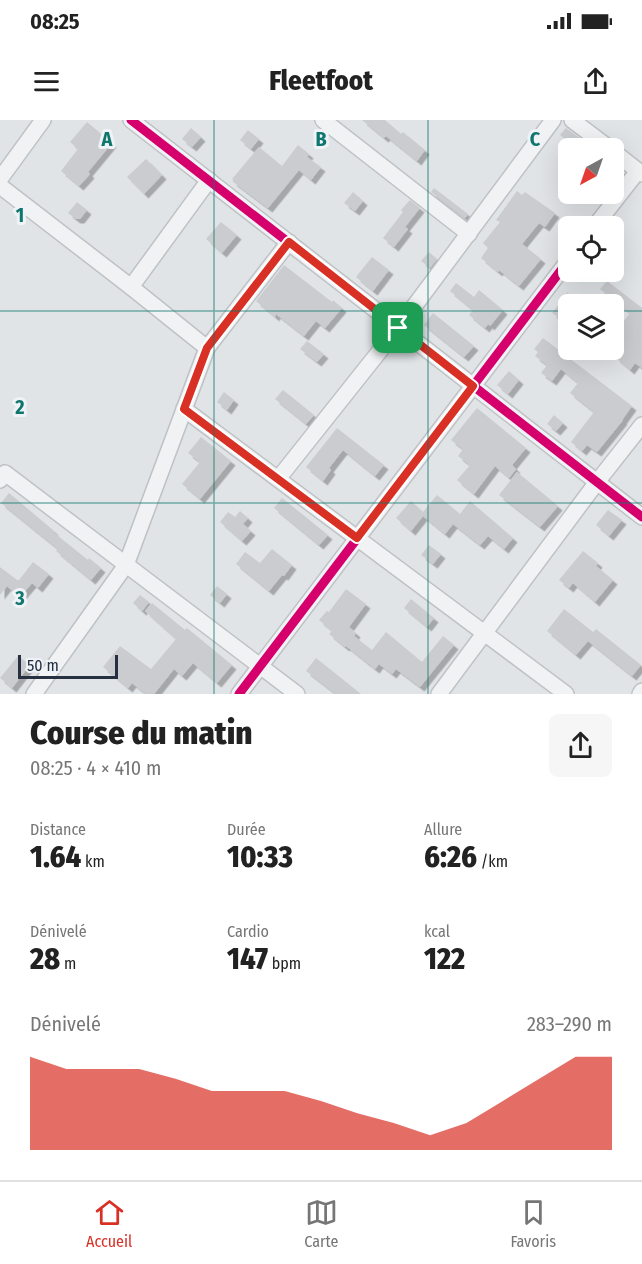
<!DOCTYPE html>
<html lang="fr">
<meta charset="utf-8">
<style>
:root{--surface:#fff;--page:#f6f6f6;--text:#222;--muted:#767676;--line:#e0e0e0;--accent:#d93025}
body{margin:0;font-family:"Fira Sans Condensed",sans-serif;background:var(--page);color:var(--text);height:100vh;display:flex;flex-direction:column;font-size:22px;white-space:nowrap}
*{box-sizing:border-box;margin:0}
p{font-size:20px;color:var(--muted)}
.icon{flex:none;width:33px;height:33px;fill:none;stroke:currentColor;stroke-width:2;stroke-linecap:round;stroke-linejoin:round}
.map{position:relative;height:574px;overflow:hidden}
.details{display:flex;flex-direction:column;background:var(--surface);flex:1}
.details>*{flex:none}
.needle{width:39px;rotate:220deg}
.buttons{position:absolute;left:558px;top:18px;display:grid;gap:12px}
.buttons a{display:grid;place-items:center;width:66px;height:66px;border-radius:9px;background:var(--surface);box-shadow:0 6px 24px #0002;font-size:30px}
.scale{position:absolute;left:18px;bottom:15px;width:100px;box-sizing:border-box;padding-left:6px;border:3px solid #273042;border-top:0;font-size:16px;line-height:21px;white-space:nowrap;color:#273042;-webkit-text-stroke:4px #eff2f7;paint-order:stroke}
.pin{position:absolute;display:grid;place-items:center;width:51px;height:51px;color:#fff;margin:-26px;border-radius:12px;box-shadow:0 3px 9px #0006}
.round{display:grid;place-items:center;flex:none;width:63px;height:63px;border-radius:9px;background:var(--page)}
.overview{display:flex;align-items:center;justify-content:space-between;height:102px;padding:0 30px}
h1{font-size:33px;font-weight:800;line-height:45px}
.figures{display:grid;grid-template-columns:repeat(3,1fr);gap:9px;height:102px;padding:6px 30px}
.figures div{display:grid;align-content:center}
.figures b{font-size:30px;font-weight:800}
.figures small{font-size:16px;font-weight:400}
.figures p{font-size:16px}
.chart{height:168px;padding:12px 30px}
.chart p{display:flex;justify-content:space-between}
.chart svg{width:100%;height:108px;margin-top:6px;fill:var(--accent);opacity:.7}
.status{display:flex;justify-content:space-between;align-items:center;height:42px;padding:0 30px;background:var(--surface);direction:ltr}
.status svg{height:16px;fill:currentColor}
header{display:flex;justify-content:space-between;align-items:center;height:78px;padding:0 30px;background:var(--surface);font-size:27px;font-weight:800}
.dock{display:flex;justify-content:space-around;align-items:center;height:84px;border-top:2px solid var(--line);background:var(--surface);font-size:16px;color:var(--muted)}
.dock a{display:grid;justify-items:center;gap:3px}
.dock .current{color:var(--accent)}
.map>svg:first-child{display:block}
.building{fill:#cacccf;filter:url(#shadow)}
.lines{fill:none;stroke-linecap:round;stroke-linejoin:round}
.minor-casing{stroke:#bfc2c5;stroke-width:18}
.minor{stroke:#f1f2f3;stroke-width:15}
.cycleway-casing{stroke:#eff2f7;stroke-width:13}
.cycleway{stroke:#d6006c;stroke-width:9}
.route-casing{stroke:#fff;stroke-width:12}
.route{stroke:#d93025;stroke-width:8}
.grid{fill:none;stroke:#0f766e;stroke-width:1.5;stroke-opacity:0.55}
.grid-label{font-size:20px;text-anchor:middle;font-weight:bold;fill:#0f766e;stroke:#eff2f7;stroke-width:6;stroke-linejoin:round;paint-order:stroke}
</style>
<div class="status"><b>08:25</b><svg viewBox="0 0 49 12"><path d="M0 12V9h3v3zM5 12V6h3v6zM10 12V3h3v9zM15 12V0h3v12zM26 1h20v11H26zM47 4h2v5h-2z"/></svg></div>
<header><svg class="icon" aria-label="menu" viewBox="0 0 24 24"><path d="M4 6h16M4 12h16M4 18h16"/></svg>Fleetfoot<svg class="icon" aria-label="share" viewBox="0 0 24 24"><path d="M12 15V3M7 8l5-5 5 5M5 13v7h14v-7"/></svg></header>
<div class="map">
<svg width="642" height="574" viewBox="0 0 642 574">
<defs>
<filter id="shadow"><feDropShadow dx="4.5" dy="4.5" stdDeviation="0" flood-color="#0004"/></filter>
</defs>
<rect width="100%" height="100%" fill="#e1e4e7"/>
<!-- building -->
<g class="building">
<polygon points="362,0 385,0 401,14 403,12 425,30 417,41 386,16 384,18"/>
<polygon points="87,2 112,23 88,52 90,54 79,66 61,51 78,29 70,22"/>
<polygon points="191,8 201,17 192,27 182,19"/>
<polygon points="566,8 589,25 586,28 577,28 560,15"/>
<polygon points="248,10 259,19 251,29 240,20"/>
<polygon points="298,25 309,34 307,37 321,47 311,60 299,50 268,88 232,61 234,60 232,59 259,27 282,46"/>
<polygon points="146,39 162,55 144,74 127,57"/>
<polygon points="434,68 468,94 465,98 431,72"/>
<polygon points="517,71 522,75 525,72 555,93 545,107 539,103 522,124 541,139 519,166 499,150 498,152 481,138 488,128 483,123 500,102 496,100"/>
<polygon points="353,72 363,81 355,91 344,83"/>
<polygon points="410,80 420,88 405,107 408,109 394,127 383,118 403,92 401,90"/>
<polygon points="77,82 87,90 80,99 76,99 68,93"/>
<polygon points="221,102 237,115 222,133 206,119"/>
<polygon points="429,132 437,139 430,148 421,141"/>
<polygon points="372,137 389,150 373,171 356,157"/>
<polygon points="284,145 332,182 333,180 342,188 325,208 316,201 304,216 276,194 275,197 256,181"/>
<polygon points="607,161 642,188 642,248 635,243 630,250 615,237 616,236 614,234 614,214 630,193 600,169"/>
<polygon points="456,163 474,177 479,170 503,190 490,206 488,204 485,208 469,195 473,190 450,171"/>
<polygon points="568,172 568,204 552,193"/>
<polygon points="433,193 474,226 464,237 424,205"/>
<polygon points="543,218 632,286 622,300 623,300 597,332 587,325 582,331 571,322 594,292 570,273 578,263 561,249 552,261 541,253 547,245 535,236 538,232 534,229"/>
<polygon points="307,221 324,234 317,242 300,229"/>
<polygon points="509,251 519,260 508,274 497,265"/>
<polygon points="283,270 314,295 306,304 275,279"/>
<polygon points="224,272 234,280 227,290 217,282"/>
<polygon points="477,288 526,328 512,345 516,349 509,358 495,346 474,374 457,360 470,345 458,336 463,329 451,320"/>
<polygon points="554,295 563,303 556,311 547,304"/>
<polygon points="337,308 384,345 375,356 343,330 329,348 331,350 323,361 306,347"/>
<polygon points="201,317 231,341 200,379 182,364 200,342 188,333"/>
<polygon points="517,352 558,386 540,407 499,375"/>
<polygon points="9,373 54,411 53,412 88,440 89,438 101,448 91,460 56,431 58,429 1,383"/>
<polygon points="437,375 460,394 470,381 513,418 504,429 488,416 480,425 453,404 445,414 423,396 411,411 396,398 411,381 423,392"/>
<polygon points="282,378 328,415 319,425 274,388"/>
<polygon points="608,390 622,400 609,416 596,405"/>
<polygon points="240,391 248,398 243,404 251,411 242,421 220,402 228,392 235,397"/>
<polygon points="429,425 441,434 433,444 421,435"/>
<polygon points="272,429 292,445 284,456 282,455 269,471 236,444 245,432 260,443"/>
<polygon points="583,431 598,443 596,446 613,460 595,482 573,463 569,468 559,460"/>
<polygon points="33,442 49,454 38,468 32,463 20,477 7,466 0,475 0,447 17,460 19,460"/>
<polygon points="217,466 227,474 220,483 210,475"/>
<polygon points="346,469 366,484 349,507 356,513 354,516 372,530 386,512 422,542 443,516 454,525 420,567 396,549 392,554 379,544 375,549 346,526 345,527 329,514 332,511 319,500 327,491 329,492"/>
<polygon points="140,475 149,482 142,491 133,483"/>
<polygon points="411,479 434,498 427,507 404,488"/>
<polygon points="152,483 185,510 187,508 232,545 217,563 193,543 182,556 174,549 154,574 146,574 132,563 128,568 103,547 120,526 151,549 176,519 145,491"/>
<polygon points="564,489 593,512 596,509 641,545 632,556 588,521 576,535 547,511"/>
<polygon points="18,536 30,545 12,568 0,558"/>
<polygon points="316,538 361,574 336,574 306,551"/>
</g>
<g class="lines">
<defs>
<g id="minor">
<polyline points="131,0 642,397"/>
<polyline points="323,0 469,114"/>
<polyline points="572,0 609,28"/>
<polyline points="614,32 642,54"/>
<polyline points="0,59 43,0"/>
<polyline points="0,66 131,167 207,228 289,122"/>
<polyline points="595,106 638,51"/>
<polyline points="131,167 209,60"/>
<polyline points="184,289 566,574"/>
<polyline points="278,359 398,208 553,0"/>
<polyline points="0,360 5,353 297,574"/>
<polyline points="34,574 126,445 207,228"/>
<polyline points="239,574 568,141"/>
<polyline points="439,574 597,362 642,305"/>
<polyline points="640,574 642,571"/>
</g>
</defs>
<!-- minor casing -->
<use href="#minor" class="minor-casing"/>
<!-- minor -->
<use href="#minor" class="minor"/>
<defs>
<g id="cycleway">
<polyline points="131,0 642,397"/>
<polyline points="239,574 568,141"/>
</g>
</defs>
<!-- cycleway casing -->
<use href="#cycleway" class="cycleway-casing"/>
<!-- cycleway -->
<use href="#cycleway" class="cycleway"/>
</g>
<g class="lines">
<defs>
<polygon id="route" points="289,122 473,266 357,418 184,289 207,228"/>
</defs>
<!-- route casing -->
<use href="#route" class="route-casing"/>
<!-- route -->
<use href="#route" class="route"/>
</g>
<!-- grid -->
<path class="grid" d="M214 0V574M428 0V574M0 191H568M614 191H642M0 383H642"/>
<g class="grid-label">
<text x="107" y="26">A</text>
<text x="321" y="26">B</text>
<text x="535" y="26">C</text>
<text x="20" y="102">1</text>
<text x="20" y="294">2</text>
<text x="20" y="485">3</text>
</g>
</svg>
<div class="buttons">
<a><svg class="needle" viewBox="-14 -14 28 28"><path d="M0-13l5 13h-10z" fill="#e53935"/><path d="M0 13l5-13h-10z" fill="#767676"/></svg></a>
<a><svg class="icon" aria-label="locate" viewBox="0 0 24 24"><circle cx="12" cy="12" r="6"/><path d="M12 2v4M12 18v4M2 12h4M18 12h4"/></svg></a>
<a><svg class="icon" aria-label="layers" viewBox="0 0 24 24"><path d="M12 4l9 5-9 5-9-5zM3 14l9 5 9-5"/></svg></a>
</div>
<div class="scale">50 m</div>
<div class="pin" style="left:398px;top:208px;background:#1e9e55"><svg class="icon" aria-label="arrive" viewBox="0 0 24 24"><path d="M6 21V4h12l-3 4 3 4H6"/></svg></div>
</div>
<section class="details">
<div class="overview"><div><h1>Course du matin</h1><p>08:25 · 4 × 410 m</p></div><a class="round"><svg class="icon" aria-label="share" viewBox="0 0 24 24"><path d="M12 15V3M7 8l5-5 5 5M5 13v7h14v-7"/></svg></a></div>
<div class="figures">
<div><p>Distance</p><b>1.64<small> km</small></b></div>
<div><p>Durée</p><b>10:33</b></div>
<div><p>Allure</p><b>6:26<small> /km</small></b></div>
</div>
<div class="figures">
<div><p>Dénivelé</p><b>28<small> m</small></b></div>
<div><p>Cardio</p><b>147<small> bpm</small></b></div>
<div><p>kcal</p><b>122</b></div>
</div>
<div class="chart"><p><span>Dénivelé</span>283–290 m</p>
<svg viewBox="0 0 160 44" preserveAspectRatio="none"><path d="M0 44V6L10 11L20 11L30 11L40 15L50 20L60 20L70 20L80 24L90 29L100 33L110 38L120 33L130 24L140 15L150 6L160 6V44z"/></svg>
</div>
</section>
<nav class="dock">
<a class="current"><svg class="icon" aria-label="home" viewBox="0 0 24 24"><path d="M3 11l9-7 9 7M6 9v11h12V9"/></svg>Accueil</a>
<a><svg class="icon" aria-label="map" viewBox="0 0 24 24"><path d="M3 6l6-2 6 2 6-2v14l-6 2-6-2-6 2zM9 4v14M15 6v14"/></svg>Carte</a>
<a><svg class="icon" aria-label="saved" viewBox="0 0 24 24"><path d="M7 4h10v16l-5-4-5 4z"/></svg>Favoris</a>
</nav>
